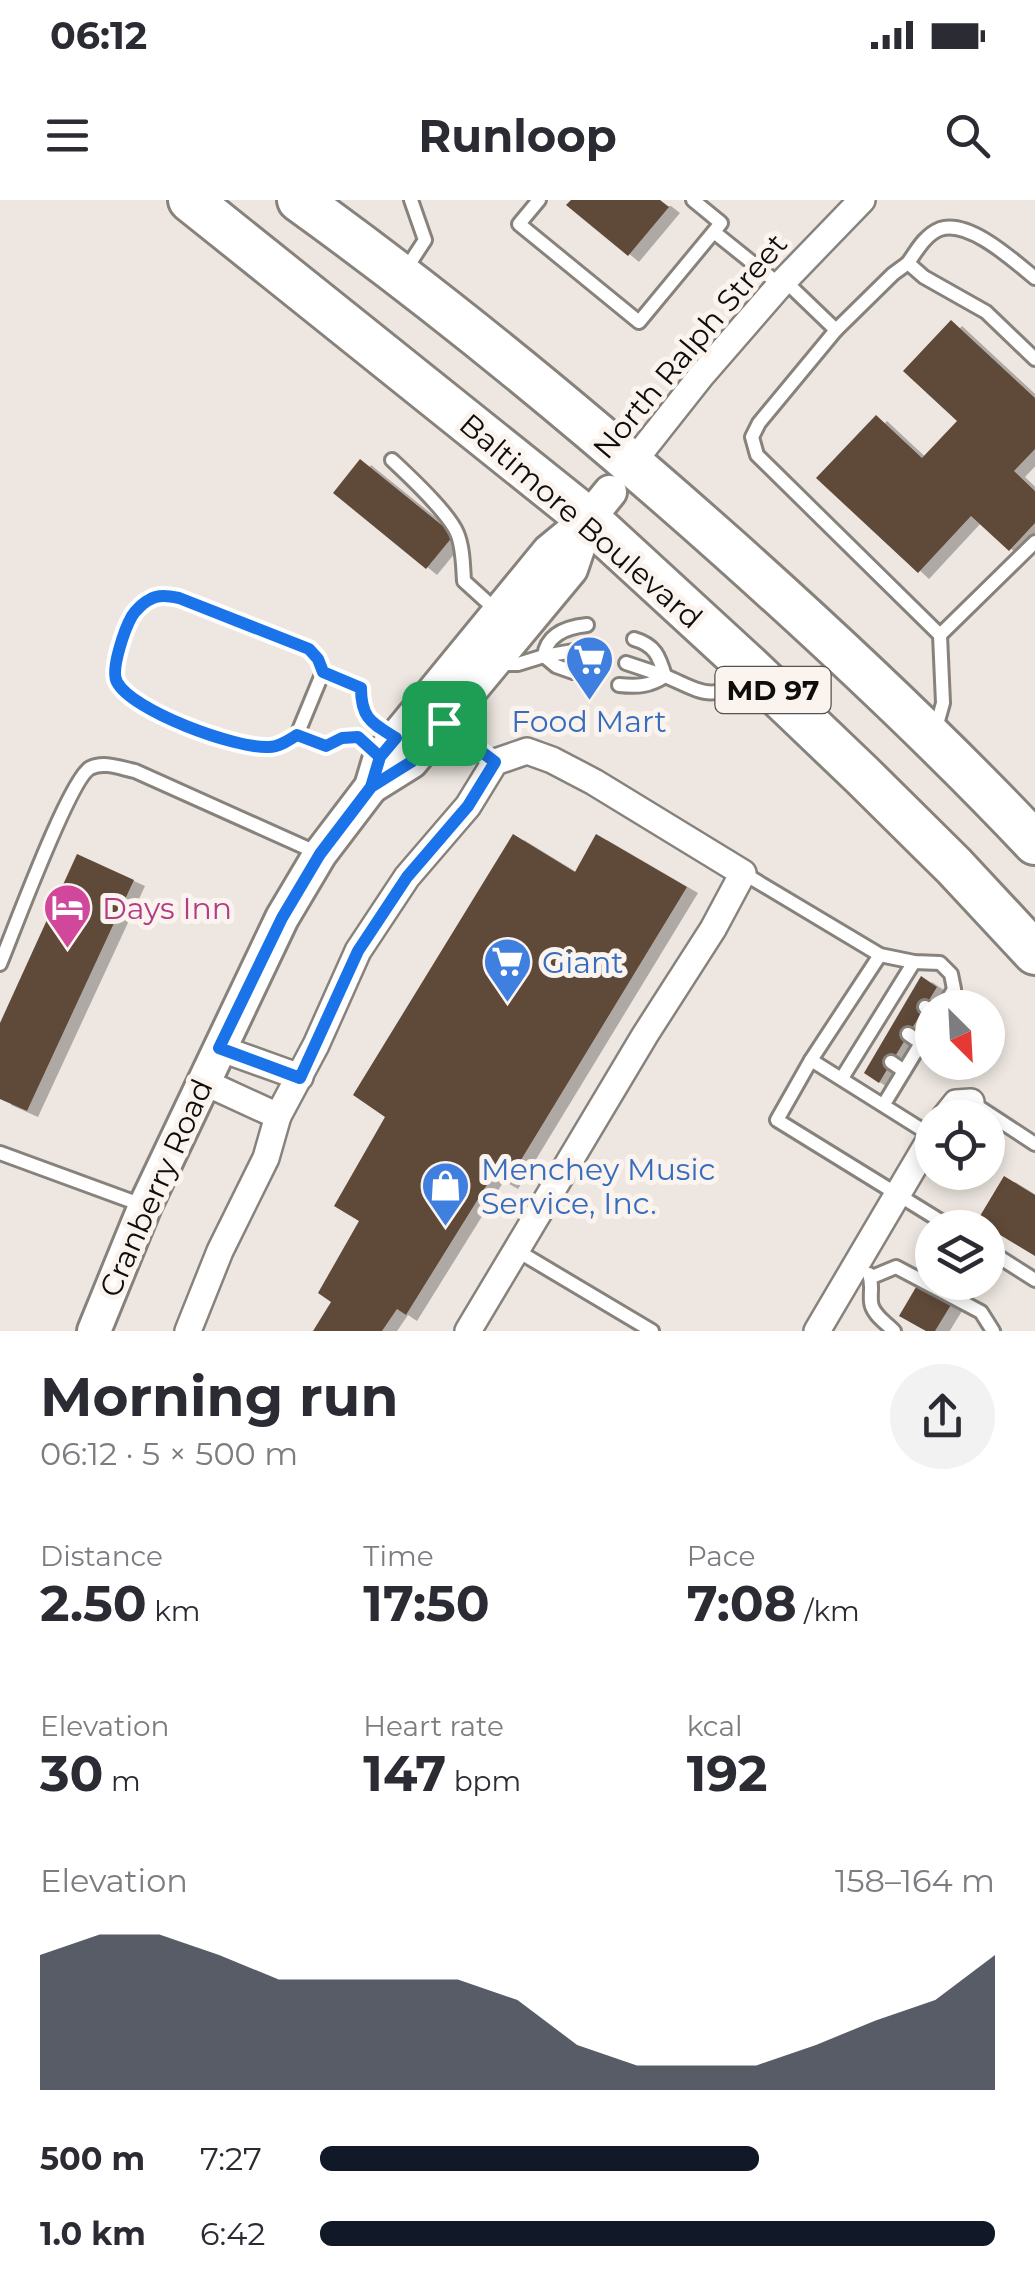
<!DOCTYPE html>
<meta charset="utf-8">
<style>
:root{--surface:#fff;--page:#f2f2f3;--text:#2b2b33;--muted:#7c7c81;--accent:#111827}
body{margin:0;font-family:Montserrat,sans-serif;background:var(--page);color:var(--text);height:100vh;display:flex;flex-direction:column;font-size:38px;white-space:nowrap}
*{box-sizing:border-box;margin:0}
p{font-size:32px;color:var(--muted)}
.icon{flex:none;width:55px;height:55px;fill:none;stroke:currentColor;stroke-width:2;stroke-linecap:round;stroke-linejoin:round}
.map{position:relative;height:1131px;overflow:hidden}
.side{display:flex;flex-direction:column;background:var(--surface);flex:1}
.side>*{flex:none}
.needle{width:65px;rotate:156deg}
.buttons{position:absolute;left:915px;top:790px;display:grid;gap:20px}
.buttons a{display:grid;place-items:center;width:90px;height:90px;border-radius:50%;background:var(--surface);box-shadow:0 5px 15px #0003;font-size:50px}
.pin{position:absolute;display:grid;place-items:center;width:85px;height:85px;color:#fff;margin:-42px;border-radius:20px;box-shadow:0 5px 15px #0006}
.round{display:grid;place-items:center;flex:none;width:105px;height:105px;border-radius:52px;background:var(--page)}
.head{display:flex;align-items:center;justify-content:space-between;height:170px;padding:0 40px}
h1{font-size:55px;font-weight:700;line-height:75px}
.figures{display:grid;grid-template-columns:repeat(3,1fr);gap:15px;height:170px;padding:10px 40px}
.figures div{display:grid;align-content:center}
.figures b{font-size:50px;font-weight:700}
.figures small{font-size:28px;font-weight:400}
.figures p{font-size:28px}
.chart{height:280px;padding:20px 40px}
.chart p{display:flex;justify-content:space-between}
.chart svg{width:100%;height:180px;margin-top:10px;fill:var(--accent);opacity:.7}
ul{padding:0 40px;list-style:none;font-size:32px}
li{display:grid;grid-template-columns:160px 120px 1fr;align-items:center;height:75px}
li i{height:25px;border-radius:12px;background:var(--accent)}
.status{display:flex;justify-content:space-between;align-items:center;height:70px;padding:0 50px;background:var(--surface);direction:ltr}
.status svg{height:28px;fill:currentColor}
header{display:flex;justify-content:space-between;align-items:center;height:130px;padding:0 40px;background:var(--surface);font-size:45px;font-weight:700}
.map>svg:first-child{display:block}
.building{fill:#5f4937;filter:url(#shadow)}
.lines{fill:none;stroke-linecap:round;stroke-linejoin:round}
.service-casing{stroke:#88827c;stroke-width:18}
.minor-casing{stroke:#88827c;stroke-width:30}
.tertiary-casing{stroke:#88827c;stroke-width:38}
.trunk-casing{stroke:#88827c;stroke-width:48}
.service{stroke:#fff;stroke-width:12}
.minor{stroke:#fff;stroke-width:25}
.tertiary{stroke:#fff;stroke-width:32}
.trunk{stroke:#fff;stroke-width:42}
.route-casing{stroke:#fff;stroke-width:20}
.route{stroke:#1a73e8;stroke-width:12}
.labels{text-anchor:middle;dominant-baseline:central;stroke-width:10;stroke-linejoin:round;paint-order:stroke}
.shield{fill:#fbf4ee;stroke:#56524f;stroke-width:2.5}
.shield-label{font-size:28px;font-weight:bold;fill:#0f0d0b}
.street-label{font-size:30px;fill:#0f0d0b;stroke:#fbf4ee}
.shop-label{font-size:30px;fill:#366cbe;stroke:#fbf4ee;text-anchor:start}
.hotel-label{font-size:30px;fill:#b23c85;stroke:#fbf4ee;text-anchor:start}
</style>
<div class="status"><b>06:12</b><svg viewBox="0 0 49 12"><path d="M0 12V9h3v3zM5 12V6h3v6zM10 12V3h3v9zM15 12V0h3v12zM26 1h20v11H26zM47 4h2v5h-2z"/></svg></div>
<header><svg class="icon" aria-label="menu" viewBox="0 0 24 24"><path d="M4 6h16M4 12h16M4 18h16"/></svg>Runloop<svg class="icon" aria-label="search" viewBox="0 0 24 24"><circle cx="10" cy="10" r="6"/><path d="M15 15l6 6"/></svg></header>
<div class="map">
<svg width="1035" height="1131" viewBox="0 0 1035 1131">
<defs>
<filter id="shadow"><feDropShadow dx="11" dy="6" stdDeviation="0" flood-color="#0004"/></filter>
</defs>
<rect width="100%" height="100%" fill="#eee7e1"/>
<!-- building -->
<g class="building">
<polygon points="571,0 660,0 669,7 628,56 566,5"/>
<polygon points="951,120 1035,198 1035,249 1014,271 1035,291 1035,323 1009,351 971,316 918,373 816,278 876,215 922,258 957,221 903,171"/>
<polygon points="360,259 454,335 426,369 333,293"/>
<polygon points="513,634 575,672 596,634 687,687 507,983 493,975 406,1115 397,1109 382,1131 313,1131 331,1102 318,1093 359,1021 334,1006 385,917 353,895"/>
<polygon points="77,654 134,680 27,911 0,899 0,823"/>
<polygon points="921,776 937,787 879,883 864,873"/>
<polygon points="1004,976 1035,995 1035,1056 977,1021"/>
<polygon points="932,1060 932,1082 965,1082 935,1131 926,1131 899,1116"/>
</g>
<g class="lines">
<defs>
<g id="service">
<polyline points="539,0 519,24 639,122 721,23 693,0"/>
<polyline points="714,32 780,85"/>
<path d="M908 63C917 50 925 35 940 29 969 19 1014 61 1035 78"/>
<polyline points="406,69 425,40 411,0"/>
<polyline points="784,80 836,130 759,223 752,237 757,255 940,435 943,503 936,528"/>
<polyline points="836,130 893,74 908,63 924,77 986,112 1035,159"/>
<path d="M392 260C409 276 448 312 457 333 463 347 463 366 464 381L497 411"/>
<polyline points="940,435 1035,342"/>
<path d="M634 439C655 445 659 456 665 476"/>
<path d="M544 456C547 434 567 427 587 425"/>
<polyline points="544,456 579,450"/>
<polyline points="626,463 665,476"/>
<polyline points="500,464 518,464 544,456 556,466 573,472"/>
<path d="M619 485C638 487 650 486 665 476 699 490 715 506 743 473"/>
<polyline points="445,524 495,562"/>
<path d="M297 535C289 540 279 547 269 547 236 549 133 511 117 482 111 470 125 428 132 416 135 411 144 402 149 400 158 394 169 397 179 398L309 449 318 459 323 472"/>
<path d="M378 556 358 537 342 538 327 546 297 535 323 472 361 488C361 518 371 522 393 537"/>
<polyline points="743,673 880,755 914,762 940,763 951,774 954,789 943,808"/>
<polyline points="880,755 811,860 777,920 952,1028"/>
<path d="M0 764C13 733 69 580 90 568 104 561 120 568 135 571L320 654"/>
<polyline points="925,807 932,812"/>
<polyline points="908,834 921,843"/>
<polyline points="811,860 932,936"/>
<polyline points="891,862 904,871"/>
<polyline points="842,878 914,762"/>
<polyline points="971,902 1035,944"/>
<polyline points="884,904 932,825"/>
<polyline points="0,953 142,1005"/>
<polyline points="516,1050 652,1131"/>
<polyline points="988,1050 1035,1080"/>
<path d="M869 1074C873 1085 870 1090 871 1102 872 1114 886 1123 894 1131"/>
<polyline points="872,1077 896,1067 981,1112 993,1131"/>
</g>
<g id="minor">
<polyline points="626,271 701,176 780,85 862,0"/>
<polyline points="219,848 300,877"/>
<polyline points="204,882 278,916"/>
<polyline points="944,918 956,903 971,902"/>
<polyline points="188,1131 220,1051 266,958 278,916 316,845 358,751 407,677 468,606 495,562 527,551 552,560 594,582 743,673 713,729 645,835 468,1131"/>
<polyline points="817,1131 932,936"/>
</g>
<g id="tertiary">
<polyline points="371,587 411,562 571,369 588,319"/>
<polyline points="94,1131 145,1006 282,718 320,654 371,587 380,557 549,351 588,319 610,292"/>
</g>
<g id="trunk">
<polyline points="190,0 588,319 749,467 862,575 954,666 1035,753"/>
<path d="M299 0C449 108 591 226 729 349 834 443 938 540 1035 643"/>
</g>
</defs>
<!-- service casing -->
<use href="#service" class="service-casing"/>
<!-- minor casing -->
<use href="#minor" class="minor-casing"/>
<!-- tertiary casing -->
<use href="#tertiary" class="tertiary-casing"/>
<!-- trunk casing -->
<use href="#trunk" class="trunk-casing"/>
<!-- service -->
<use href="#service" class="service"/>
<!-- minor -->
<use href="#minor" class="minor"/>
<!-- tertiary -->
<use href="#tertiary" class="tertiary"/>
<!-- trunk -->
<use href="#trunk" class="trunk"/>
</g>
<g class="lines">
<defs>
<path id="route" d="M444 523 411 562 371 587 380 557 358 537 342 538 326 546 297 535C289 540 279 547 269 547 236 549 132 511 117 482 110 470 125 428 132 416 135 411 144 402 149 400 158 394 169 396 179 398L309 449 318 459 323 472 361 488C361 519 372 523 396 538L380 557 371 587 320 654 282 718 219 848 300 878 358 751 407 677 468 606 495 562 444 523"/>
</defs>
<!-- route casing -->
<use href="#route" class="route-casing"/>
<!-- route -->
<use href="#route" class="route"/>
</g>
<!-- icons -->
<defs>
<symbol id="supermarket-pin" viewBox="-11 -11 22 30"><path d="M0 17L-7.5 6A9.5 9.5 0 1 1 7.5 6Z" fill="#3f7fe0" stroke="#fbf4ee"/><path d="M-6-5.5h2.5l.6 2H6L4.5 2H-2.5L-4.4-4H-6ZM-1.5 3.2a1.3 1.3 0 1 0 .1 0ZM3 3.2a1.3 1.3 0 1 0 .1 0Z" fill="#fff"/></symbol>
<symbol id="hotel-pin" viewBox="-11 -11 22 30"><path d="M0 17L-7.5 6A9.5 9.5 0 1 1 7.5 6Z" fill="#d1479c" stroke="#fbf4ee"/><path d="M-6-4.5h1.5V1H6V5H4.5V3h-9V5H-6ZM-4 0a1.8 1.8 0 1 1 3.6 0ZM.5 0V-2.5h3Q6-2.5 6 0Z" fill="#fff"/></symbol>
<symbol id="shop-pin" viewBox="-11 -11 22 30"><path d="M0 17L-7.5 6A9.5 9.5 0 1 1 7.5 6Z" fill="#3f7fe0" stroke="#fbf4ee"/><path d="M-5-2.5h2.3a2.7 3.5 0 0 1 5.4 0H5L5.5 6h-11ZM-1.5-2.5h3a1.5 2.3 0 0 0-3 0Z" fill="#fff"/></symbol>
</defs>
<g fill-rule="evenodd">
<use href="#supermarket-pin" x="562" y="432" width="55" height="75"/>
<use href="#hotel-pin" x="40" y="680" width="55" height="75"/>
<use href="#supermarket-pin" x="480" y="734" width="55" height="75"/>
<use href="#shop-pin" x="418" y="958" width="55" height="75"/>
</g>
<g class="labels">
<!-- shield labels -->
<rect class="shield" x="715.5" y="467" width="115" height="46" rx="8"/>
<g class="shield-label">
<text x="773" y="490">MD 97</text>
</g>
<!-- street labels -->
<g class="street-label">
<text transform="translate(690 146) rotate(-50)">North Ralph Street</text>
<text transform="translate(581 321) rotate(41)">Baltimore Boulevard</text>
<text transform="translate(156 988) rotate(-66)">Cranberry Road</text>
</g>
<!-- shop labels -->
<g class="shop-label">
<text x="589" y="521" text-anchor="middle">Food Mart</text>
<text x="542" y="762">Giant</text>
<text x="481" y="969">Menchey Music<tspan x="481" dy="34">Service, Inc.</tspan></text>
</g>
<!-- hotel labels -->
<g class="hotel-label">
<text x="102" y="708">Days Inn</text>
</g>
</g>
</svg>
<div class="buttons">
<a><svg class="needle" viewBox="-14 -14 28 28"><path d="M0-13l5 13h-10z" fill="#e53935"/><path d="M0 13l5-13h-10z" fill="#7c7c81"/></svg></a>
<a><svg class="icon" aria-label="locate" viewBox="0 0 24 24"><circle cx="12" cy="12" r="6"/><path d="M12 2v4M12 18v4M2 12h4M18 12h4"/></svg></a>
<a><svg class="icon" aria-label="layers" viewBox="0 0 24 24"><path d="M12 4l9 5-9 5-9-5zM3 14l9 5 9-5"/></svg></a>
</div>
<div class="pin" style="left:444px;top:523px;background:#1e9e55"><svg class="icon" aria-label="arrive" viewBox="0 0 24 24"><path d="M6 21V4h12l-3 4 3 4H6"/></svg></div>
</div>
<section class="side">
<div class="head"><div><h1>Morning run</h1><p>06:12 · 5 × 500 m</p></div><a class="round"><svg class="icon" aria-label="share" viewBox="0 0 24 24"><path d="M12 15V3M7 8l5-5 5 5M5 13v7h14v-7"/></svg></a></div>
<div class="figures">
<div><p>Distance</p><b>2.50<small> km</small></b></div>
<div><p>Time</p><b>17:50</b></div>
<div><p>Pace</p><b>7:08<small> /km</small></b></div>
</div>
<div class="figures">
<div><p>Elevation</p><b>30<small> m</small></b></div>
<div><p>Heart rate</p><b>147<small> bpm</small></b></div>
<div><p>kcal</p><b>192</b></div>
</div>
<div class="chart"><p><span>Elevation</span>158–164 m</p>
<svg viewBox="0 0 160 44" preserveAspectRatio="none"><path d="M0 44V11L10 6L20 6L30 11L40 17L50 17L60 17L70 17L80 22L90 33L100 38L110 38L120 38L130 33L140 27L150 22L160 11V44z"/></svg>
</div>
<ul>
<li><b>500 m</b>7:27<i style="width:65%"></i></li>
<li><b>1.0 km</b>6:42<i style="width:100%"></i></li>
</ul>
</section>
